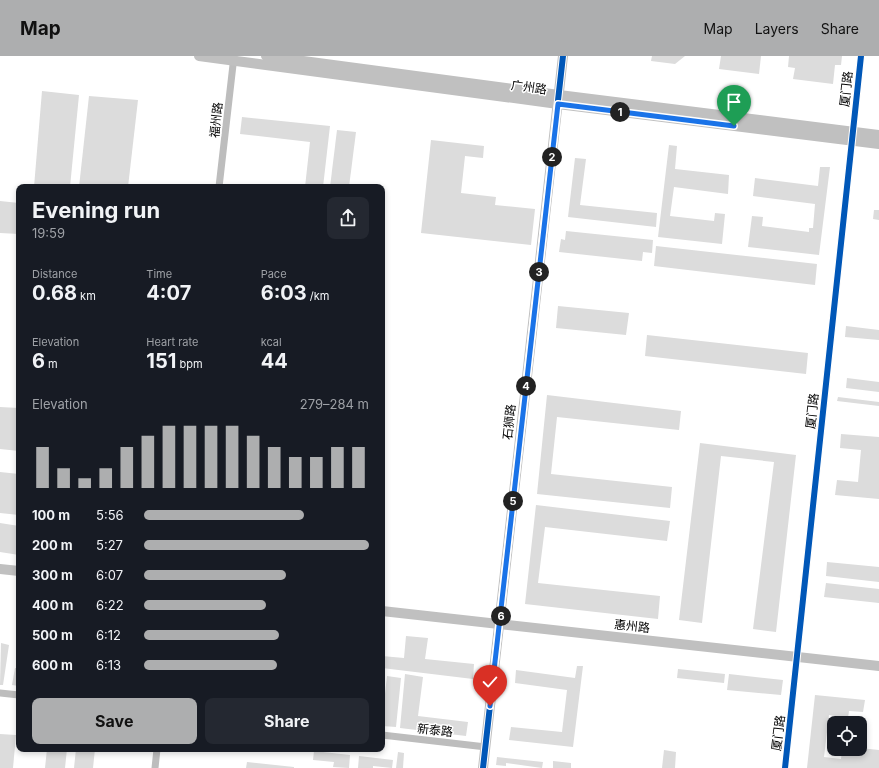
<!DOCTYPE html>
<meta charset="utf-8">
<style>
:root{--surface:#171b24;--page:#242831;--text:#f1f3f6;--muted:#9ea1a6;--accent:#adaeaf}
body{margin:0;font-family:Inter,"Noto Sans SC",sans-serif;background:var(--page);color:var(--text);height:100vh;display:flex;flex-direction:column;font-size:15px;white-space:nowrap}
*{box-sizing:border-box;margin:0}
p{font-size:13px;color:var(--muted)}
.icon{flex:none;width:22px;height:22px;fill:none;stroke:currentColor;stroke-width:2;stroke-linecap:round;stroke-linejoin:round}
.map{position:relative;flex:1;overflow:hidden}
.drawer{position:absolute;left:16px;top:128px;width:369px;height:568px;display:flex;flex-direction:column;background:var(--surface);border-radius:8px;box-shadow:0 2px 6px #0003}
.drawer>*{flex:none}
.buttons{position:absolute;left:827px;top:660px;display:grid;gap:8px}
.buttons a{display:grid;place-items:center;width:40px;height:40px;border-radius:8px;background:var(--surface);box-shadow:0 2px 6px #0003;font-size:20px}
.pin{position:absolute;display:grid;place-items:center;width:34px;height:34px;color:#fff;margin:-41px -17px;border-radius:50% 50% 50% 0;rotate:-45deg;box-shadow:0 0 4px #0007}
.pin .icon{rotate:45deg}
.km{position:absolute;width:20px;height:20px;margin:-10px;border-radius:50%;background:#222;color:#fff;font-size:11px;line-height:20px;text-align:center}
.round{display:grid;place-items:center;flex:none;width:42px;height:42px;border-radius:8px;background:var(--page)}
.summary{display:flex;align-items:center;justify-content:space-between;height:68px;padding:0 16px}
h1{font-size:22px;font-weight:700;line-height:30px}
.figures{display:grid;grid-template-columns:repeat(3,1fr);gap:6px;height:68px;padding:4px 16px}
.figures div{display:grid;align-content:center}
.figures b{font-size:20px;font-weight:700}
.figures small{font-size:11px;font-weight:400}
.figures p{font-size:11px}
.chart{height:112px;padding:8px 16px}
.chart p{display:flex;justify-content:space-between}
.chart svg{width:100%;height:72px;margin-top:4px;stroke:var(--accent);stroke-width:6}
.action{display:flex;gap:8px;margin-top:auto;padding:8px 16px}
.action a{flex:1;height:46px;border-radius:8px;background:var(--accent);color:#111;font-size:16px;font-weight:700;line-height:46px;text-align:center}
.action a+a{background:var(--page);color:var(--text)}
ul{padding:0 16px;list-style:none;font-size:13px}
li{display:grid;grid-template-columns:64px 48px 1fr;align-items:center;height:30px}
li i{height:10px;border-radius:5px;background:var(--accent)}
header{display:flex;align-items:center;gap:24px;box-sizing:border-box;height:56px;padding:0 20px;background:var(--accent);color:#111}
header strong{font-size:19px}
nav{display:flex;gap:22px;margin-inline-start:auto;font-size:14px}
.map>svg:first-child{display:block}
.building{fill:#dcdcdc}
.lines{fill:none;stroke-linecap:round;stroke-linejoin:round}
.street{stroke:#bdbdbd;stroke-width:7}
.secondary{stroke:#c0c0c0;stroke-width:10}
.cycleway-casing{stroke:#fff;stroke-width:8}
.cycleway{stroke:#0057b8;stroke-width:6}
.route-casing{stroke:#fff;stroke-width:8}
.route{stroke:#1a73e8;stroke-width:5}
.labels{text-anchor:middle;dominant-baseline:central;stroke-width:3;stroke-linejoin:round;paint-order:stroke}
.street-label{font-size:12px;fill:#000;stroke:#fff}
</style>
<header>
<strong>Map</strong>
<nav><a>Map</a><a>Layers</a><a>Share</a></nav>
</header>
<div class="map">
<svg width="879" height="712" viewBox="0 0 879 712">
<rect width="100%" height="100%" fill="#fff"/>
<!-- building -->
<g class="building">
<polygon points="652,0 685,0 675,8 651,5"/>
<polygon points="721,0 761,0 759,18 719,13"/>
<polygon points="789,0 842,0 841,9 835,9 833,28 793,23 795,12 788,11"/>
<polygon points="42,35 79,39 70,131 34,131"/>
<polygon points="89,40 138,44 128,131 79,131"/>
<polygon points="242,61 330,70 323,131 305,131 310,86 240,78"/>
<polygon points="337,74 356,76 349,131 330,131"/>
<polygon points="431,84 484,90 483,102 465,100 461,137 496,141 495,149 535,153 531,189 421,177"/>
<polygon points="669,89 677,90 675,113 729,119 728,138 674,131 670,160 714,165 715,157 725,158 722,188 658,181"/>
<polygon points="575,102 586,103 580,149 657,157 656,171 568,161"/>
<polygon points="820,111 830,111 819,199 748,191 752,160 763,161 762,170 809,176 809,172 813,172 815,148 753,140 755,122 818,130"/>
<polygon points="0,145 19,147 19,178 0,177"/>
<polygon points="874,154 879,154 879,164 873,163"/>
<polygon points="566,175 653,184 652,197 643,196 642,205 559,196 561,183 565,184"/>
<polygon points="656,190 817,208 815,229 654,210"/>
<polygon points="558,250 629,257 626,279 556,272"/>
<polygon points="846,270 879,274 879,284 845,281"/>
<polygon points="647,279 808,297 806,318 645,300"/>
<polygon points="847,322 879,326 879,336 846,332"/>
<polygon points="547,339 681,355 679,374 557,361 551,418 672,431 670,452 537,438"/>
<polygon points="838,341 879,346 879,350 837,345"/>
<polygon points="0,351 19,352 19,395 0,393"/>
<polygon points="841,378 879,381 879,443 835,439 837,424 858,426 861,394 840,392"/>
<polygon points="700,387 796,399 776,576 753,573 774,406 721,400 702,567 679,564"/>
<polygon points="0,416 19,418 19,459 0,457"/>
<polygon points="536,449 670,465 667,485 545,471 538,527 660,540 658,563 525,548"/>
<polygon points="0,467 19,470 19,499 0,496"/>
<polygon points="827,506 879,511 879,526 826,520"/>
<polygon points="826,527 879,533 879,547 824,541"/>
<polygon points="406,580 428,582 425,603 474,608 473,623 382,612 382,600 404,602"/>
<polygon points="1,587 9,589 3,629 0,629"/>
<polygon points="577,610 583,610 573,691 509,684 511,671 562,676 567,634 515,627 516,614 575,622"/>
<polygon points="15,612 19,613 19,630 12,629"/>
<polygon points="678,613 725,618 724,627 677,622"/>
<polygon points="405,618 423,621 418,660 468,666 466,680 400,672"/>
<polygon points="729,618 783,624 781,639 727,634"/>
<polygon points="387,620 401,622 396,671 382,670 382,656 383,656"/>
<polygon points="815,639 865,644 863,656 849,655 848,662 829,659 824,701 841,703 842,693 860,692 879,694 879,712 807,712"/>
<polygon points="0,678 16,679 13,712 0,712"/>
<polygon points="47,693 67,693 65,712 45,712"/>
<polygon points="76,693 95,693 93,712 74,712"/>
<polygon points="664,694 676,696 675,712 662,712"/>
<polygon points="314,695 350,699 349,712 333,711 334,706 313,704"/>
<polygon points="398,696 404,697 403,712 396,712"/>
<polygon points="359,700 393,704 392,712 373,710 373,712 358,712"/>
<polygon points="497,701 543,706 542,712 506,707 506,710 496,709"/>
<polygon points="553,705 571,707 571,712 553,712"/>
<polygon points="247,706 294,711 294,712 246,712"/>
</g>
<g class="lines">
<!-- street -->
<g class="street">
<polyline points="219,131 234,0"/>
<polyline points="0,637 19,639"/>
<polyline points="382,679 486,691"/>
<polyline points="155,712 157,693"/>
<polyline points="785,712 861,0"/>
</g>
<!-- secondary -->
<g class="secondary">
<polyline points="199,0 558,48 879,88"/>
<polyline points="266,0 559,39 879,79"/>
<polyline points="0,513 19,515"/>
<polyline points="382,555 879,610"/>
<polyline points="483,712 563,0"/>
</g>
<defs>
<g id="cycleway">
<polyline points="483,712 563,0"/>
<polyline points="785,712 861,0"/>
</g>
</defs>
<!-- cycleway casing -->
<use href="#cycleway" class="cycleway-casing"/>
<!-- cycleway -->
<use href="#cycleway" class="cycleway"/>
</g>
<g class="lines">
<defs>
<polyline id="route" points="490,650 558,48 734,70"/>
</defs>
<!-- route casing -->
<use href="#route" class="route-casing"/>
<!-- route -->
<use href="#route" class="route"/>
</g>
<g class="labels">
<!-- street labels -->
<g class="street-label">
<text transform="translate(529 31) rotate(8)">广州路</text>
<text transform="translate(846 33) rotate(-84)">厦门路</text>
<text transform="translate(216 64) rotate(-84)">福州路</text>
<text transform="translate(812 355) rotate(-84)">厦门路</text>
<text transform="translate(509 366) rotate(-84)">石狮路</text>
<text transform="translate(632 570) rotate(6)">惠州路</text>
<text transform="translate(435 674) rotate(6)">新泰路</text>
<text transform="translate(778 677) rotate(-83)">厦门路</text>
</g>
</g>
</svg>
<div class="buttons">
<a><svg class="icon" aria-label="locate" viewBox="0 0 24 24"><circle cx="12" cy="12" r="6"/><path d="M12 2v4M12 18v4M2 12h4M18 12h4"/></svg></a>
</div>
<div class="pin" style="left:734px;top:70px;background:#1e9e55"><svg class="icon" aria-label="arrive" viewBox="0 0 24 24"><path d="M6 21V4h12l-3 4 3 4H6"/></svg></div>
<div class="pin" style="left:490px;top:650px;background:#d93025"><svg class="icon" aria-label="check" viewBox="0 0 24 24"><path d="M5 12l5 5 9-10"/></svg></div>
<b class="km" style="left:620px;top:56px">1</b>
<b class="km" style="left:552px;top:101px">2</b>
<b class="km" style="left:539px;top:216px">3</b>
<b class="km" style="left:526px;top:330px">4</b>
<b class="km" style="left:513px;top:445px">5</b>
<b class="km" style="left:501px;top:560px">6</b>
<section class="drawer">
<div class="summary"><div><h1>Evening run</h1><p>19:59</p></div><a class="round"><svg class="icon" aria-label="share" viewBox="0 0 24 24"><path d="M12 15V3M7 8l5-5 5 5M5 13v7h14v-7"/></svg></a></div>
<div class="figures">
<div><p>Distance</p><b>0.68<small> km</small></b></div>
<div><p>Time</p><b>4:07</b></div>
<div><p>Pace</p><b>6:03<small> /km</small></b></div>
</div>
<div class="figures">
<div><p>Elevation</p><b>6<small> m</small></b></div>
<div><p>Heart rate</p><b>151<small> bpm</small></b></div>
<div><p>kcal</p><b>44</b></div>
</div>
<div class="chart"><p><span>Elevation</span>279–284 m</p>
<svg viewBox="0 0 160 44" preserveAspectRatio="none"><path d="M5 44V19M15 44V32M25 44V38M35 44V32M45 44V19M55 44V12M65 44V6M75 44V6M85 44V6M95 44V6M105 44V12M115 44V19M125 44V25M135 44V25M145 44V19M155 44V19"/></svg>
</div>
<ul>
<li><b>100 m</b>5:56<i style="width:71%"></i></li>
<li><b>200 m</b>5:27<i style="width:100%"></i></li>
<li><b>300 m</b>6:07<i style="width:63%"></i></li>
<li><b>400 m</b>6:22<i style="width:54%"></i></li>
<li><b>500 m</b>6:12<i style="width:60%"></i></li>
<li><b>600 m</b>6:13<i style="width:59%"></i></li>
</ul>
<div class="action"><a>Save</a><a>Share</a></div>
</section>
</div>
